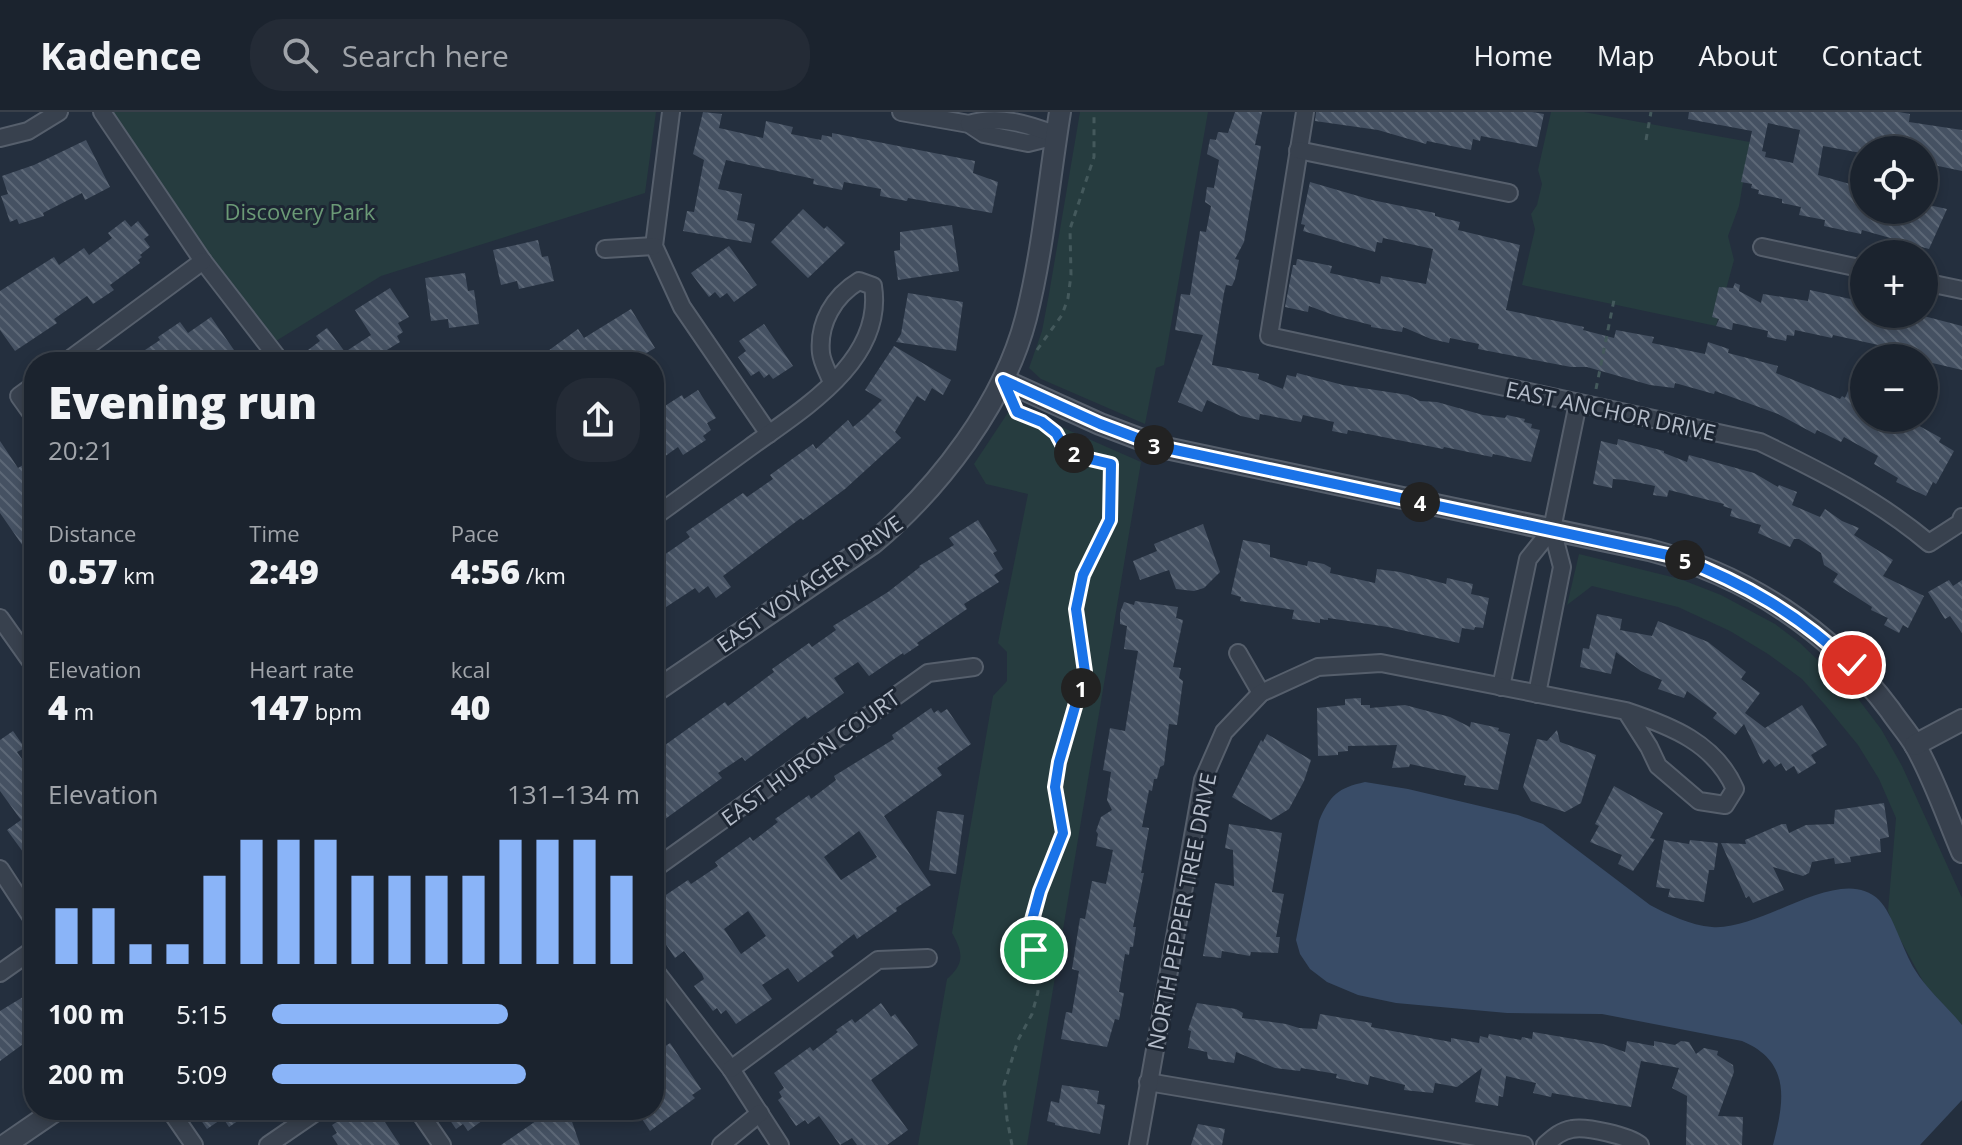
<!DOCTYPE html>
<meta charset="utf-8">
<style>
:root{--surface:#1b232e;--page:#242b36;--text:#f1f3f6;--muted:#a0a4aa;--line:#39404a;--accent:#8ab4f8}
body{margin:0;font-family:"Open Sans",sans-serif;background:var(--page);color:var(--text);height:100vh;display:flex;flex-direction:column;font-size:30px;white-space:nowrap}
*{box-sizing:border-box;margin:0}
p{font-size:26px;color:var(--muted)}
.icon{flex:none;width:44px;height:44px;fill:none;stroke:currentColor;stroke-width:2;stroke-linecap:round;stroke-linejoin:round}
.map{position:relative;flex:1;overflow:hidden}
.sheet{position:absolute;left:24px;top:240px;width:640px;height:768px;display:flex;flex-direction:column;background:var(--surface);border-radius:32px;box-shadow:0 4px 12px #0003,0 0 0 2px var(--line)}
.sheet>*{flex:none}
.fabs{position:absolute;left:1850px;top:24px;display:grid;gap:16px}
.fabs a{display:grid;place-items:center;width:88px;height:88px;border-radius:50%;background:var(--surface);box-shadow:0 4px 12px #0003,0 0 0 2px var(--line);font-size:40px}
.pin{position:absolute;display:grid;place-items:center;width:68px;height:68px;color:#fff;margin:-34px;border:4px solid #fff;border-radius:50%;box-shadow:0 2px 8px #0007}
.km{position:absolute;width:40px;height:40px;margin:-20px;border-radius:50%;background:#222;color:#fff;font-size:22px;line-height:40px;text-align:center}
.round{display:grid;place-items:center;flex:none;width:84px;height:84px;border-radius:32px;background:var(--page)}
.overview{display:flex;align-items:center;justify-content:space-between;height:136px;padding:0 24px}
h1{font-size:44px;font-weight:800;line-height:60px}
.metrics{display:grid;grid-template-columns:repeat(3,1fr);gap:12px;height:136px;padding:8px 24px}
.metrics div{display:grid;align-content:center}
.metrics b{font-size:34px;font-weight:800}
.metrics small{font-size:22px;font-weight:400}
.metrics p{font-size:22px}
.chart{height:224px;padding:16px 24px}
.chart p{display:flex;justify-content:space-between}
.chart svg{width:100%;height:144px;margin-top:8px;stroke:var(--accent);stroke-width:6}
ul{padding:0 24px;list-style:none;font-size:26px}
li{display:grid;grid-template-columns:128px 96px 1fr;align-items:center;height:60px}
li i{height:20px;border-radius:10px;background:var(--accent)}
header{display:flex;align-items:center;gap:48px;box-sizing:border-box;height:112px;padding:0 40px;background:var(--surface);border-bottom:2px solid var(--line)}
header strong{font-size:38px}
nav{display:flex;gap:44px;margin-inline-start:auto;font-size:28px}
.search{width:560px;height:72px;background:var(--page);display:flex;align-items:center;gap:20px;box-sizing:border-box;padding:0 28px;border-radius:32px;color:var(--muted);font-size:30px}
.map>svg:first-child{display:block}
.green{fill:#263c3f}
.water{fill:#394c67}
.building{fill:url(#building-back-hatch);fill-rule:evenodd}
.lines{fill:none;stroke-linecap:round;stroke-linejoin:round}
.minor-casing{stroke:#565f6c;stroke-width:20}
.tertiary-casing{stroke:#565f6c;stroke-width:24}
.path{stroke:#44595c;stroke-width:3;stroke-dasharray:6 6;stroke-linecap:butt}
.minor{stroke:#38414e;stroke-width:16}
.tertiary{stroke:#38414e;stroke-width:20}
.route-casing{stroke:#fff;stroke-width:16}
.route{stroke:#1a73e8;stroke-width:10}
.labels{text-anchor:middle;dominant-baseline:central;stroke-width:6;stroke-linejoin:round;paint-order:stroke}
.park-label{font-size:22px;fill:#6b9a76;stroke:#1d2633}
.street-label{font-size:22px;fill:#b4bcc9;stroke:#1d2633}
</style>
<header>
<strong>Kadence</strong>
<div class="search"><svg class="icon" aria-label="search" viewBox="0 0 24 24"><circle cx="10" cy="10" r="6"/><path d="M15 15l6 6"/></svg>Search here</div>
<nav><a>Home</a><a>Map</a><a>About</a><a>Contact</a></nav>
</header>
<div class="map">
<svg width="1962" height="1033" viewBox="0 0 1962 1033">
<defs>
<pattern id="building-back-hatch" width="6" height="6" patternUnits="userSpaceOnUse" patternTransform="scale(2)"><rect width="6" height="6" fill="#455162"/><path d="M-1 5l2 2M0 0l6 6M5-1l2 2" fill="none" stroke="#5d6877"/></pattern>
</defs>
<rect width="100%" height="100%" fill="#242f3e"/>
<!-- green -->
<g class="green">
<polygon points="111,0 656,0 645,81 381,164 276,229 210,145"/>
<polygon points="1080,0 1208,0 1164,253 1156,256 1145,312 1041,267 1029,256 1042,219 1049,182"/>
<polygon points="1551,0 1584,0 1750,30 1739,94 1728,124 1734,148 1716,214 1522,173 1535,117 1531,102 1537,93 1542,72 1538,58"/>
<path d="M1018 296 1141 350 1027 1033H918L947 867C965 852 963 840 952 821L993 584 1007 569V540L998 531 1028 382 986 372 974 352 1009 299Z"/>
<polygon points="1579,442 1680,467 1721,483 1775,512 1800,531 1859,588 1881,617 1902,654 1962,786 1962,913 1925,873 1895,818 1888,799 1896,706 1879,667 1858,633 1826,594 1802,567 1768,542 1730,519 1678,495 1592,474 1567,493"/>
</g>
<!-- water -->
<path class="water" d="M1365 670 1408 677 1518 703 1543 712 1650 793C1669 803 1690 813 1712 815 1764 819 1840 750 1879 788 1893 802 1903 839 1915 858 1928 879 1947 894 1962 913V988L1920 1033H1773C1784 990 1792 950 1742 929L1602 902 1507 901 1396 891 1358 883 1327 870 1310 857 1300 842 1296 828 1319 709C1330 683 1338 676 1365 670Z"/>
<!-- building -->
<g class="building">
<polygon points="703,0 722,2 719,16 763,26 766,9 793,15 791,22 821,28 822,23 832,25 832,21 975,49 973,61 998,70 992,101 908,86 907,89 880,84 881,77 844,70 842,78 813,72 814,67 726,48 718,77 742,82 737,108 755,112 751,131 683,119 687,99 694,100 704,48 693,42"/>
<polygon points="1235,0 1262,0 1255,33 1261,34 1244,130 1235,147 1239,148 1235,167 1232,174 1226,173 1224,181 1212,253 1259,262 1258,267 1283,277 1287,263 1296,265 1297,261 1343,273 1408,283 1420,289 1437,290 1483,303 1505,306 1507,303 1525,307 1524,310 1532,312 1531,316 1540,318 1531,350 1493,342 1492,345 1444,335 1443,337 1348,318 1347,322 1332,319 1334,310 1303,303 1301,310 1260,302 1259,308 1241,304 1207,288 1202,300 1178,290 1203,223 1175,218 1181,182 1190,183 1200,119 1206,120 1211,94 1205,90 1207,75 1214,76 1219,48 1207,42 1210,27 1216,28 1218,20 1228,21"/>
<polygon points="1316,0 1532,0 1544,2 1537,35 1481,24 1480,29 1473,27 1471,38 1427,29 1426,32 1378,18 1315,9"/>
<path d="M1689 0H1899L1910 2 1909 10 1962 18V59L1924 51V38H1862L1861 41 1823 34 1818 63 1864 76V98H1924V92L1947 97 1929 137 1862 118 1861 122 1824 114 1825 108 1799 103 1801 95 1782 91V87L1758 82 1759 78 1751 76 1752 72 1741 70 1752 19 1688 7ZM1768 11 1800 18 1793 51 1765 45 1766 40 1762 39Z"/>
<polygon points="86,28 110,75 85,88 82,81 43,101 44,104 19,112 17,107 10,110 1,84 8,82 2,64 34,53"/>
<polygon points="1310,70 1372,88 1435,101 1435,104 1460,110 1458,118 1520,133 1506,198 1584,215 1583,218 1614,226 1616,218 1654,225 1652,231 1705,242 1708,230 1729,237 1728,241 1778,254 1776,261 1840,287 1842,284 1845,286 1848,279 1864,288 1864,306 1905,306 1941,326 1939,330 1954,339 1936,372 1933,370 1926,384 1896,370 1898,366 1874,352 1878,344 1844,325 1841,330 1817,318 1815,322 1778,302 1715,279 1714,282 1675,271 1674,276 1650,273 1587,255 1571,255 1478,237 1479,232 1450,226 1449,231 1431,227 1403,215 1402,220 1371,215 1371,213 1336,204 1309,194 1308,200 1285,195 1293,153 1296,153 1297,147 1332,154 1330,161 1380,172 1381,164 1426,172 1433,137 1383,126 1382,131 1377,130 1375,140 1303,119 1305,113 1301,112"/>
<polygon points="803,97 824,117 827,114 845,131 808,166 771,130"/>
<polygon points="125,108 131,115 138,109 149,123 144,127 150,135 140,143 142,145 138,148 140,151 110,173 114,178 93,192 87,184 54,207 57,211 15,239 0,218 0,179 54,145 59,153 84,136 89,143 112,126 108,121"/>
<polygon points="952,113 959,159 898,168 894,139 900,138 900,120"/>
<polygon points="538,128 542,145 548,144 554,169 519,177 517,169 501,173 493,138"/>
<polygon points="729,134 757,173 734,190 727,181 720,186 715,180 709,185 691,161"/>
<polygon points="465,161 468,179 474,178 479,212 449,216 448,207 431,209 425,166"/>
<polygon points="1735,171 1740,173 1739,179 1761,191 1763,182 1808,189 1810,178 1864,190 1864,202 1916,202 1962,214 1962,258 1924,249 1924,246 1891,242 1892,236 1833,223 1832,226 1795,218 1794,224 1787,223 1786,229 1767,225 1768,219 1733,211 1732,218 1716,214 1719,207 1712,205 1719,175 1733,176"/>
<polygon points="390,176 409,205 398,211 403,220 397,224 400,230 367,250 318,250 308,238 320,229 316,224 327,216 345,240 371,223 355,198"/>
<polygon points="908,181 963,190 956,239 896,230 901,222"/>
<polygon points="631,197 655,236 631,250 533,250 578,217 584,226"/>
<polygon points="211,205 234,238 217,250 127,250 160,228 158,225 180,210 188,221"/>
<polygon points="764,212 793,254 773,267 769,262 764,266 759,259 751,264 738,245 746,239 739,229"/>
<polygon points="894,234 951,268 943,283 932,276 925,289 917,284 895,320 901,326 845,377 803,408 801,406 723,464 731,475 716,486 708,474 699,481 695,476 654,503 654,450 690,425 686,420 743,381 747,385 773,367 770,363 813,332 816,337 848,308 853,315 865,305 882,288 865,278"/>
<polygon points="698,278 716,306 707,311 711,318 703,324 706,328 683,343 678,335 654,352 654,301 682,283 684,287"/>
<polygon points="1618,327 1664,339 1664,341 1687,350 1689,343 1754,361 1778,375 1779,373 1797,380 1792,393 1820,405 1825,397 1842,409 1859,416 1854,423 1893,448 1883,464 1924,484 1908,516 1903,513 1899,521 1884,513 1888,506 1871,498 1872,495 1833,470 1838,462 1824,453 1821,441 1799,427 1794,427 1790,435 1758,421 1761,413 1730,404 1732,397 1723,394 1724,392 1669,378 1667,385 1653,383 1655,374 1626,368 1613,367 1612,376 1593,372 1601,329 1617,333"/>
<polygon points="0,329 18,356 23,353 34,369 34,450 0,401"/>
<polygon points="978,408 997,439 993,441 1003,457 994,463 999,470 964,492 967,497 917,531 919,533 904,543 903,541 869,564 858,550 834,566 844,581 807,607 805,604 745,649 742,645 718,661 722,666 654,715 654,641 725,590 728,594 774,560 772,557 809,531 812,535 836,518 833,514 888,480 920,455 919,454 954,433 949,426"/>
<polygon points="1203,412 1220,460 1204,476 1194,479 1176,477 1169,458 1140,468 1133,449 1157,439 1154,432"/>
<polygon points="1243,428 1270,433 1270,445 1307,454 1308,449 1324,452 1331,456 1330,461 1375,471 1377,457 1400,460 1446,472 1447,466 1473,472 1471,482 1489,486 1483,516 1475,515 1474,518 1462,516 1459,531 1388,515 1328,506 1328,508 1320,507 1320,511 1292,507 1294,498 1240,489 1241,485 1231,482"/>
<polygon points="1949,468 1953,474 1962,468 1962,521 1950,504 1945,507 1928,480"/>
<polygon points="1135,489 1178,495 1176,506 1183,508 1173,555 1181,556 1179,566 1183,569 1177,613 1169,612 1164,653 1160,655 1157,667 1154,667 1152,679 1149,678 1142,715 1149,716 1141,761 1144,761 1133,815 1136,815 1133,835 1130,835 1129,843 1125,842 1119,880 1124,881 1119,908 1115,907 1107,935 1061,927 1066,900 1072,901 1079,859 1072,857 1080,806 1085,807 1092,769 1106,772 1113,738 1096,734 1098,722 1096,719 1101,705 1112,698 1107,688 1111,660 1103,658 1110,616 1125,619 1138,539 1124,537 1127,514 1120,512 1120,501 1124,490 1134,493"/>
<polygon points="1597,502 1622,507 1620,518 1652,524 1658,509 1708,530 1746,560 1741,567 1760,581 1745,601 1765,616 1802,593 1827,633 1811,643 1816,651 1798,662 1794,654 1786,659 1781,651 1775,655 1769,647 1763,652 1744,612 1735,623 1713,606 1717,601 1687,579 1684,586 1658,577 1662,568 1641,559 1616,540 1611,562 1580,555 1583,536 1589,537"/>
<polygon points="1361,586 1361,593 1370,593 1370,596 1405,593 1450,605 1470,615 1471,610 1499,616 1498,619 1510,622 1498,678 1464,673 1466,664 1410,652 1409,655 1392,656 1397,633 1348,634 1348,639 1338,640 1338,643 1318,644 1317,596 1345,593 1345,587"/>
<path d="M931 596 934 601 938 598 941 601 947 597 971 632 937 656 942 663 884 704 931 773 896 796 897 799 857 827 854 822 831 840 834 844 798 870 788 856 762 873 772 887 736 912 726 898 721 902 717 896 713 899 694 874 704 867 702 862 684 839 675 846 657 819 661 816 658 811 663 808 654 791 688 768 691 772 718 754 715 750 750 725 753 729 778 710 775 707 809 683 811 687 836 668 834 664 894 627 892 623ZM859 719 877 745 841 768 824 745ZM748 799 766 824 741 842 724 817Z"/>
<polygon points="1557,618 1560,630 1596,643 1581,691 1565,700 1531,689 1523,675 1537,627 1547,629"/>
<polygon points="13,619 25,636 17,640 34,664 34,733 23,740 7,718 21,708 0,679 0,628"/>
<polygon points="1267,622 1311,648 1304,669 1289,697 1271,708 1232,685 1261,628 1263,630"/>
<polygon points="1614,674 1663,701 1650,726 1655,727 1633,759 1618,752 1622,743 1590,730 1599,714 1595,712"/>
<polygon points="1884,691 1889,725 1880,727 1881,740 1850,745 1851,750 1835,752 1834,746 1812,750 1809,761 1803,764 1773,755 1784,778 1753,791 1749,784 1746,786 1721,731 1746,732 1745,728 1782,712 1786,712 1789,721 1806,713 1834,712 1835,698"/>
<polygon points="937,699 964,703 956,762 929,758"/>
<polygon points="1229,712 1282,721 1272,780 1284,782 1276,825 1280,825 1278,841 1251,840 1250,844 1222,839 1221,846 1203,844 1215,771 1234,774 1233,738 1225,736"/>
<polygon points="1664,728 1689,732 1690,728 1718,731 1714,758 1709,758 1704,790 1668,785 1670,777 1656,775"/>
<polygon points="28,882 34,890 34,924 0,949 0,899"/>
<polygon points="881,891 891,905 895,902 918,933 871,968 908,1018 887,1033 857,1033 852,1026 840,1033 819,1004 808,1012 805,1008 796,1014 778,988 782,985 779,980 784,976 774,961 810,935 813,939 838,920 836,918 852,907 855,911"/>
<polygon points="1197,891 1236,897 1243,901 1242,906 1286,912 1299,916 1317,917 1320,902 1372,911 1371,915 1451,930 1451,926 1479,931 1480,924 1488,926 1489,922 1521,928 1522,925 1532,927 1533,920 1603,932 1625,940 1627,929 1654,934 1654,929 1675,933 1681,929 1689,930 1696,942 1704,936 1718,939 1717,943 1733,953 1734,960 1718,1004 1743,1005 1742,1033 1686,1033 1687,984 1672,976 1679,956 1641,949 1631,995 1552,981 1551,985 1533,981 1536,971 1506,964 1503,985 1499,984 1498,994 1475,990 1482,956 1457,975 1435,971 1433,981 1404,978 1405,973 1370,964 1368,973 1336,966 1337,962 1301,956 1300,959 1275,956 1236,940 1234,951 1208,947 1207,940 1188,936 1191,919 1188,918"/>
<polygon points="670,931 701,977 692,983 695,986 650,1019 636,998 654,998 654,942"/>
<polygon points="1062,973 1099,979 1097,992 1105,993 1100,1022 1055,1013 1055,1011 1047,1009 1051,989 1059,991"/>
<polygon points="194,998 254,998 229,1015 223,1006 207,1017"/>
<polygon points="355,998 377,998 400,1033 338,1033 332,1024 337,1021 332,1013"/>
<polygon points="443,998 497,998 468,1019 463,1012 456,1017"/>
<polygon points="532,998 568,998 580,1033 501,1033 536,1009"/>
<polygon points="1198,1012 1225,1017 1222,1033 1191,1033"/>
</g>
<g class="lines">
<defs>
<g id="minor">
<polyline points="102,0 203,149 281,250"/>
<polyline points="671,0 654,134 682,195 769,322"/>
<polyline points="901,0 969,12 984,22 1028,31 1056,24"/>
<path d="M1305 0 1269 224 1760 330C1820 359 1878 388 1929 431L1960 411 1962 405"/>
<path d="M969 12C999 3 1028 12 1056 23"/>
<polyline points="0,26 28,19 59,0"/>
<polyline points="1298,38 1509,81"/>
<polyline points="1762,135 1864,157"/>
<polyline points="605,137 654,134"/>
<polyline points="1924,170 1962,178"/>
<polyline points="66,250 203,149"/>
<polyline points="437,250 440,248 464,250"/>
<polyline points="34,273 19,284 34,305"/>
<path d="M654 405C686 382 717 359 749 336 801 298 885 249 873 174L859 169C834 184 818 211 821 241 822 251 829 262 832 271"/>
<polyline points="0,506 34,554"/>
<polyline points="1238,541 1261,581"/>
<polyline points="1501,575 1528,447 1552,417"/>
<polyline points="1537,582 1562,455 1552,417 1578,291"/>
<polyline points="0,757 34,809"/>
<polyline points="654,757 928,561 974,555"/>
<polyline points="654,857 731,957 780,1033"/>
<polyline points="0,861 34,837"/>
<polyline points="731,957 878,848 928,846"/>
<polyline points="1148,970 1524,1033"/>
<polyline points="170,998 194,1033"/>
<polyline points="418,998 442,1033"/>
<polyline points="268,1033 319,998"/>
<polyline points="721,1033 760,1001"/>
<path d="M1138 1033 1203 668 1224 620 1261 581 1318 555 1381 551 1626 599C1671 614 1715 631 1735 677L1725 693 1699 689 1658 654 1649 635 1626 599"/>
<path d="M1545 1033C1553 1026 1560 1019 1572 1017 1586 1014 1629 1024 1640 1033"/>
</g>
<g id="tertiary">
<path d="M1003 268 1100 312 1161 335 1649 438C1746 463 1830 518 1890 598 1898 610 1908 621 1915 633 1934 666 1947 705 1962 740"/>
<path d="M654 580 873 431C939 376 1004 291 1026 206 1043 139 1049 68 1060 0"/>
<polyline points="1915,633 1962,608"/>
<polyline points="5,1033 56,998"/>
</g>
</defs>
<!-- minor casing -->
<use href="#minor" class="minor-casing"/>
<!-- tertiary casing -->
<use href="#tertiary" class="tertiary-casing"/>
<!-- path -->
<g class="path">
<polyline points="1646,28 1651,0"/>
<polyline points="1037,238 1062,203 1068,186 1071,163 1070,117 1094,45 1094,0"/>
<polyline points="1596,277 1615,183"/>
<polyline points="1012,1033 1007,1007 1004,973 1018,928 1032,902 1038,880 1032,808 1040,779 1063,721 1055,675 1059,650 1085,560 1076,497 1083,463 1110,408 1111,352 1081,345 1063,334 1056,321 1042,310 1017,300 1015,294"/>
</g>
<!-- minor -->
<use href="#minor" class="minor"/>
<!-- tertiary -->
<use href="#tertiary" class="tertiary"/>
</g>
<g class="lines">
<defs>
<path id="route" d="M1034 838 1032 808 1040 779 1063 721 1055 675 1059 650 1085 560 1076 497 1083 463 1110 408 1111 352 1081 345 1063 334 1056 321 1042 310 1017 300 1003 268 1100 312 1161 335 1677 445C1746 472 1798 502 1852 553"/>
</defs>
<!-- route casing -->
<use href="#route" class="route-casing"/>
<!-- route -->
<use href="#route" class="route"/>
</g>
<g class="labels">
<!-- park labels -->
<g class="park-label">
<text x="300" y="99">Discovery Park</text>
</g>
<!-- street labels -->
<g class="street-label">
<text transform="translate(1611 298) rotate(12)">EAST ANCHOR DRIVE</text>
<text transform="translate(809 471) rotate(-35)">EAST VOYAGER DRIVE</text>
<text transform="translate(810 645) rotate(-36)">EAST HURON COURT</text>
<text transform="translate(1181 799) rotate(-79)">NORTH PEPPER TREE DRIVE</text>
</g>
</g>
</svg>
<div class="fabs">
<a><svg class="icon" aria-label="locate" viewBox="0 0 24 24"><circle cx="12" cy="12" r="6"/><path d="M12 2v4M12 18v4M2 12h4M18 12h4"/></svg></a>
<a>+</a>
<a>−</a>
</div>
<div class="pin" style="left:1034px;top:838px;background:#1e9e55"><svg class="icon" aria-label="arrive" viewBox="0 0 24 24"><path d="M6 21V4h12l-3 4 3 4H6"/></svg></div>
<div class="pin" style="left:1852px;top:553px;background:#d93025"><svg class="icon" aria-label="check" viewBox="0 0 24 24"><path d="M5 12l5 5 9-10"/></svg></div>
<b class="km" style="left:1081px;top:576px">1</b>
<b class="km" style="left:1074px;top:341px">2</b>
<b class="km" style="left:1154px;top:333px">3</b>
<b class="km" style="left:1420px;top:390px">4</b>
<b class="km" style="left:1685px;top:448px">5</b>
<section class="sheet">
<div class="overview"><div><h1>Evening run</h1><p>20:21</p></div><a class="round"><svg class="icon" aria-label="share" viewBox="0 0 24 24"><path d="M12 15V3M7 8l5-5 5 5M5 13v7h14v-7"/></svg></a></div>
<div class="metrics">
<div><p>Distance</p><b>0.57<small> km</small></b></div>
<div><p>Time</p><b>2:49</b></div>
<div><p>Pace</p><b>4:56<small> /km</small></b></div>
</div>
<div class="metrics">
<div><p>Elevation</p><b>4<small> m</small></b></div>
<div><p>Heart rate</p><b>147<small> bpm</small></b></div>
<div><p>kcal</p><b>40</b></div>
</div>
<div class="chart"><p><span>Elevation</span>131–134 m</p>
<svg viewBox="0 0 160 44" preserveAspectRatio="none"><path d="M5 44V27M15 44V27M25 44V38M35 44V38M45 44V17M55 44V6M65 44V6M75 44V6M85 44V17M95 44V17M105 44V17M115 44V17M125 44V6M135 44V6M145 44V6M155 44V17"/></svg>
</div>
<ul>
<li><b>100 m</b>5:15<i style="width:64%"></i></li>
<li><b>200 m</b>5:09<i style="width:69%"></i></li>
</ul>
</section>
</div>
